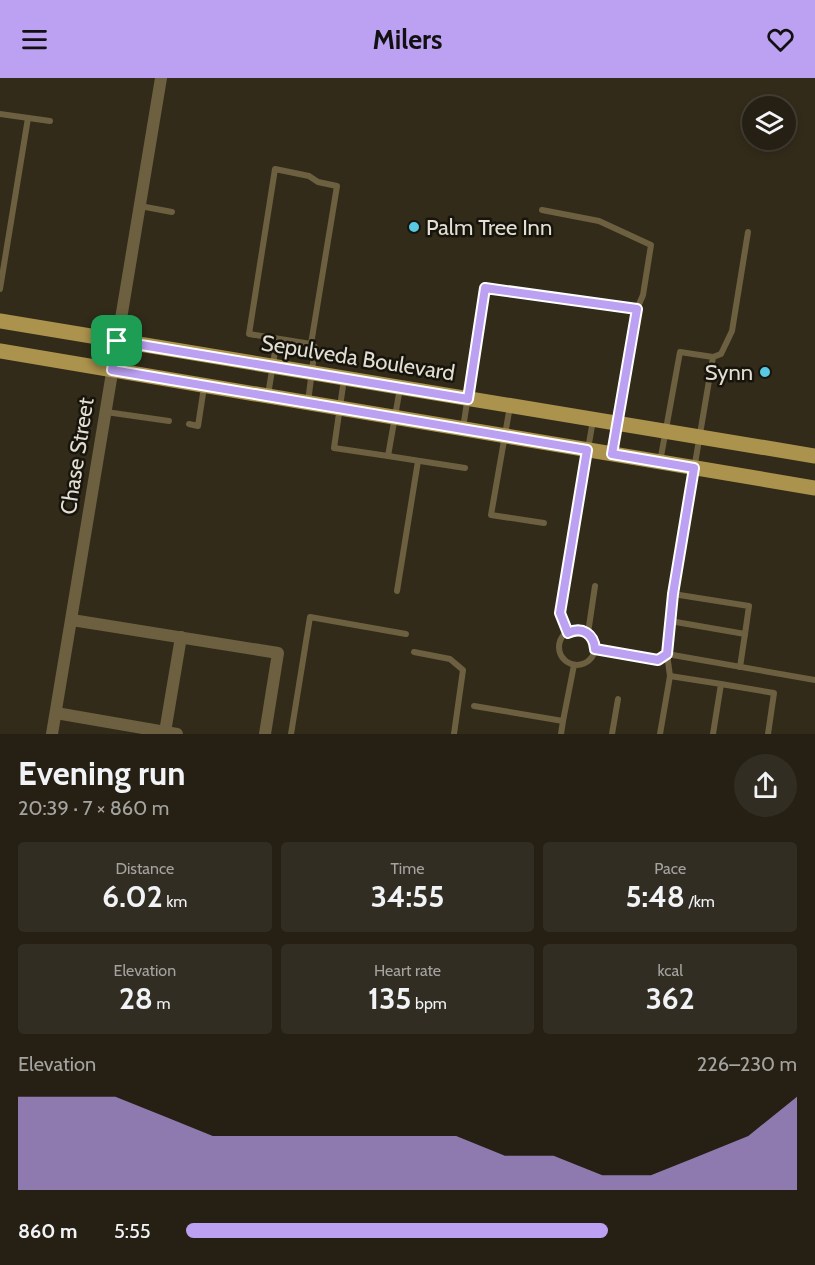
<!DOCTYPE html>
<meta charset="utf-8">
<style>
:root{--surface:#262014;--page:#322d22;--text:#f1f3f6;--muted:#a4a3a0;--line:#423e34;--accent:#bca0f2}
body{margin:0;font-family:Cabin,sans-serif;background:var(--page);color:var(--text);height:100vh;display:flex;flex-direction:column;font-size:22px;white-space:nowrap}
*{box-sizing:border-box;margin:0}
p{font-size:20px;color:var(--muted)}
.icon{flex:none;width:33px;height:33px;fill:none;stroke:currentColor;stroke-width:2;stroke-linecap:round;stroke-linejoin:round}
.map{position:relative;height:656px;overflow:hidden}
.drawer{display:flex;flex-direction:column;background:var(--surface);flex:1}
.drawer>*{flex:none}
.buttons{position:absolute;left:742px;top:18px;display:grid;gap:12px}
.buttons a{display:grid;place-items:center;width:54px;height:54px;border-radius:50%;background:var(--surface);box-shadow:0 3px 9px #0003,0 0 0 2px var(--line);font-size:30px}
.pin{position:absolute;display:grid;place-items:center;width:51px;height:51px;color:#fff;margin:-26px;border-radius:12px;box-shadow:0 3px 9px #0006}
.round{display:grid;place-items:center;flex:none;width:63px;height:63px;border-radius:32px;background:var(--page)}
.head{display:flex;align-items:center;justify-content:space-between;height:102px;padding:0 18px}
h1{font-size:33px;font-weight:800;line-height:45px}
.metrics{display:grid;grid-template-columns:repeat(3,1fr);gap:9px;height:102px;padding:6px 18px}
.metrics div{display:grid;align-content:center;border-radius:6px;background:var(--page);text-align:center}
.metrics b{font-size:30px;font-weight:800}
.metrics small{font-size:16px;font-weight:400}
.metrics p{font-size:16px}
.chart{height:168px;padding:12px 18px}
.chart p{display:flex;justify-content:space-between}
.chart svg{width:100%;height:108px;margin-top:6px;fill:var(--accent);opacity:.7}
ul{padding:0 18px;list-style:none;font-size:20px}
li{display:grid;grid-template-columns:96px 72px 1fr;align-items:center;height:45px}
li i{height:15px;border-radius:8px;background:var(--accent)}
header{display:flex;justify-content:space-between;align-items:center;height:78px;padding:0 18px;background:var(--accent);color:#111;font-size:27px;font-weight:800}
.map>svg:first-child{display:block}
.lines{fill:none;stroke-linecap:round;stroke-linejoin:round}
.service{stroke:#6c6040;stroke-width:6}
.minor{stroke:#6c6040;stroke-width:12}
.primary{stroke:#ac934d;stroke-width:15}
.route-casing{stroke:#fff;stroke-width:12}
.route{stroke:#bca0f2;stroke-width:8}
.poi-dot{fill:#59c8e4;stroke:#17140c;stroke-width:2}
.labels{text-anchor:middle;dominant-baseline:central;stroke-width:5;stroke-linejoin:round;paint-order:stroke}
.poi-label{font-size:22px;fill:#e2ded3;stroke:#17140c;text-anchor:start}
.street-label{font-size:22px;fill:#e2ded3;stroke:#17140c}
</style>
<header><svg class="icon" aria-label="menu" viewBox="0 0 24 24"><path d="M4 6h16M4 12h16M4 18h16"/></svg>Milers<svg class="icon" aria-label="heart" viewBox="0 0 24 24"><path d="M12 20l-8-8c-3-5 5-10 8-4 3-6 11-1 8 4z"/></svg></header>
<div class="map">
<svg width="815" height="656" viewBox="0 0 815 656">
<rect width="100%" height="100%" fill="#322b1a"/>
<g class="lines">
<!-- service -->
<g class="service">
<polyline points="0,36 50,43"/>
<polyline points="140,128 172,134"/>
<polyline points="542,132 599,143 651,167 643,217 637,231"/>
<polyline points="0,211 28,40"/>
<polyline points="713,279 721,276 732,253 748,154"/>
<polyline points="344,301 334,370 388,378 400,310"/>
<polyline points="268,317 277,261"/>
<polyline points="308,324 315,269 311,266 249,256 275,91 309,98 318,104 337,108 311,266"/>
<polyline points="510,328 491,437 544,445"/>
<polyline points="106,334 169,343"/>
<polyline points="189,346 198,348 204,309"/>
<polyline points="463,350 485,210 637,231 613,375"/>
<polyline points="388,378 465,390"/>
<polyline points="397,513 418,383"/>
<polyline points="673,516 749,528 745,556"/>
<polyline points="670,543 745,556 740,589"/>
<circle cx="577" cy="569" r="18"/>
<polyline points="568,555 560,535 593,342"/>
<polyline points="588,555 595,508"/>
<polyline points="595,571 658,582 667,576 815,602"/>
<polyline points="414,574 450,581 463,592 454,656"/>
<polyline points="670,598 721,606 713,656"/>
<polyline points="721,606 774,615 768,656"/>
<polyline points="474,628 563,643 561,656"/>
<polyline points="563,643 574,587"/>
<polyline points="291,656 310,539 406,556"/>
<polyline points="612,656 618,621"/>
<polyline points="660,656 670,598 667,576 673,516 713,279 680,274 660,384"/>
</g>
<!-- minor -->
<g class="minor">
<polyline points="72,542 278,575 265,656"/>
<polyline points="56,635 177,656"/>
<polyline points="165,654 181,559"/>
<polyline points="52,656 161,0"/>
</g>
<!-- primary -->
<g class="primary">
<polyline points="0,243 815,378"/>
<polyline points="0,273 815,410"/>
</g>
</g>
<g class="lines">
<defs>
<path id="route" d="M485 210 637 231 612 376 694 390 673 516 667 576 658 582 595 571C594 556 582 548 568 555L560 535 587 372 112 292 117 263 468 321Z"/>
</defs>
<!-- route casing -->
<use href="#route" class="route-casing"/>
<!-- route -->
<use href="#route" class="route"/>
</g>
<!-- markers -->
<g class="poi-dot">
<circle cx="414" cy="149" r="6"/>
<circle cx="765" cy="294" r="6"/>
</g>
<g class="labels">
<!-- poi labels -->
<g class="poi-label">
<text x="426" y="149">Palm Tree Inn</text>
<text x="753" y="294" text-anchor="end">Synn</text>
</g>
<!-- street labels -->
<g class="street-label">
<text transform="translate(358 280) rotate(9)">Sepulveda Boulevard</text>
<text transform="translate(77 378) rotate(-81)">Chase Street</text>
</g>
</g>
</svg>
<div class="buttons">
<a><svg class="icon" aria-label="layers" viewBox="0 0 24 24"><path d="M12 4l9 5-9 5-9-5zM3 14l9 5 9-5"/></svg></a>
</div>
<div class="pin" style="left:117px;top:263px;background:#1e9e55"><svg class="icon" aria-label="arrive" viewBox="0 0 24 24"><path d="M6 21V4h12l-3 4 3 4H6"/></svg></div>
</div>
<section class="drawer">
<div class="head"><div><h1>Evening run</h1><p>20:39 · 7 × 860 m</p></div><a class="round"><svg class="icon" aria-label="share" viewBox="0 0 24 24"><path d="M12 15V3M7 8l5-5 5 5M5 13v7h14v-7"/></svg></a></div>
<div class="metrics">
<div><p>Distance</p><b>6.02<small> km</small></b></div>
<div><p>Time</p><b>34:55</b></div>
<div><p>Pace</p><b>5:48<small> /km</small></b></div>
</div>
<div class="metrics">
<div><p>Elevation</p><b>28<small> m</small></b></div>
<div><p>Heart rate</p><b>135<small> bpm</small></b></div>
<div><p>kcal</p><b>362</b></div>
</div>
<div class="chart"><p><span>Elevation</span>226–230 m</p>
<svg viewBox="0 0 160 44" preserveAspectRatio="none"><path d="M0 44V6L10 6L20 6L30 14L40 22L50 22L60 22L70 22L80 22L90 22L100 30L110 30L120 38L130 38L140 30L150 22L160 6V44z"/></svg>
</div>
<ul>
<li><b>860 m</b>5:55<i style="width:69%"></i></li>
</ul>
</section>
